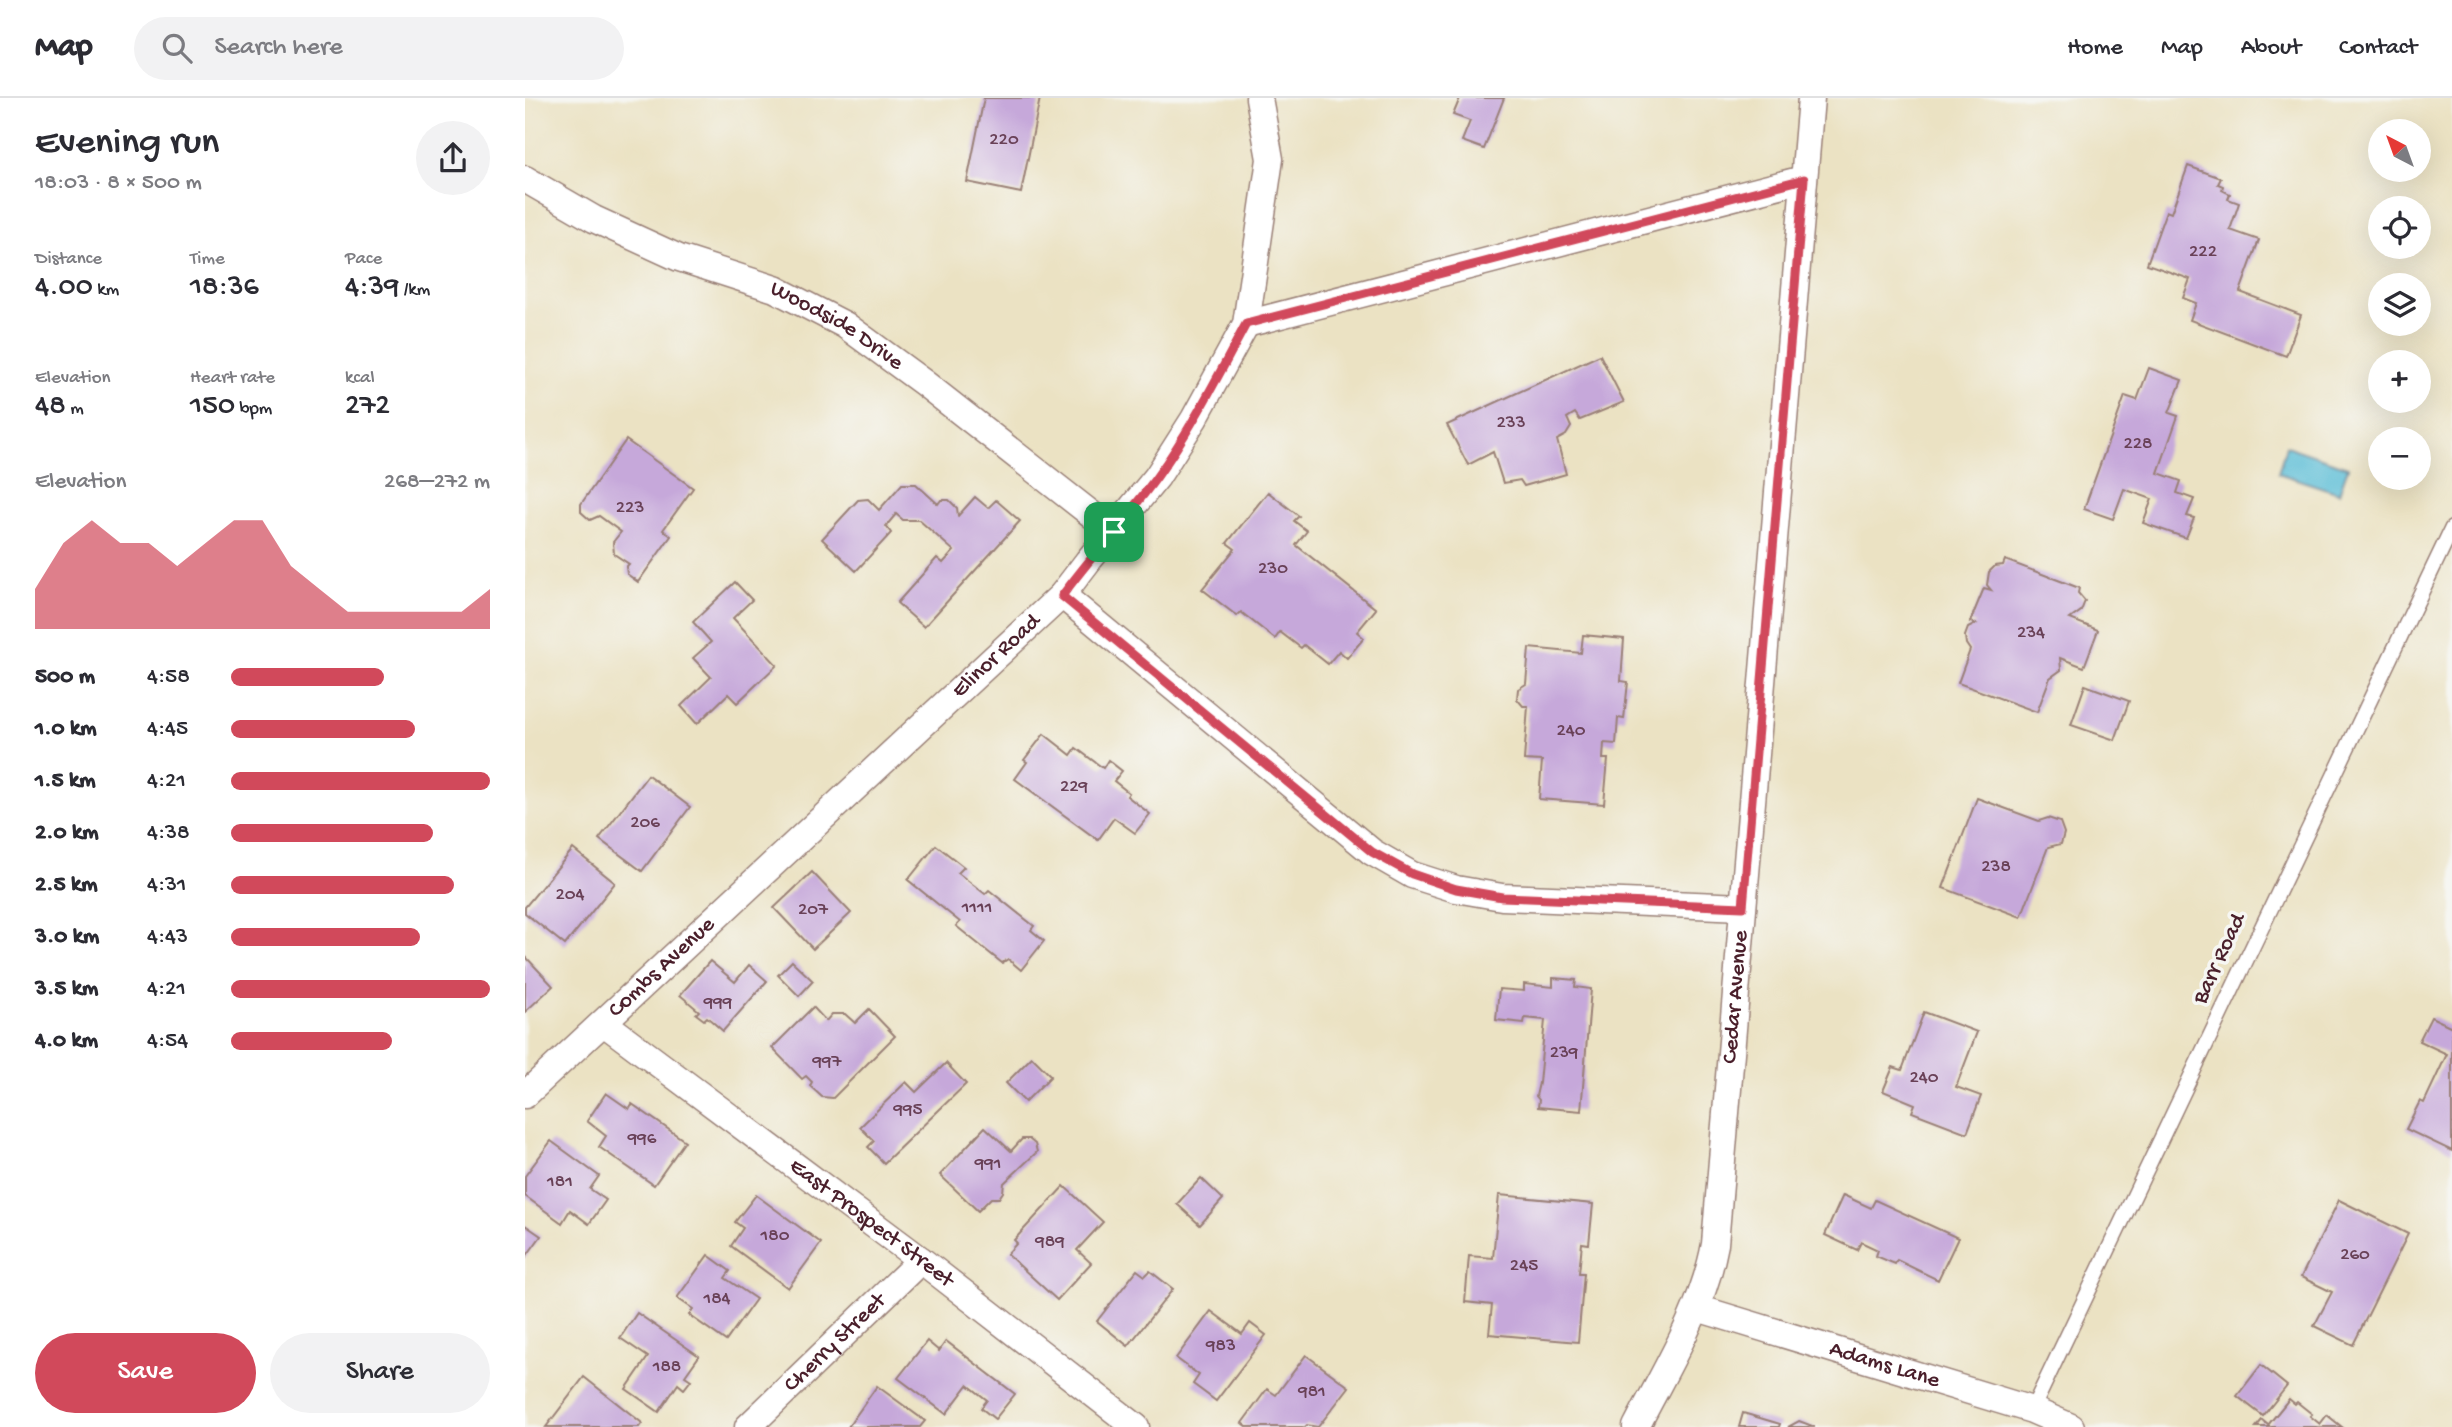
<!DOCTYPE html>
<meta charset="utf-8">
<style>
:root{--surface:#fff;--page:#f2f2f3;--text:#2b2b33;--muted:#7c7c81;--line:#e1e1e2;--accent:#d1495b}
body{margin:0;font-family:"Gochi Hand",sans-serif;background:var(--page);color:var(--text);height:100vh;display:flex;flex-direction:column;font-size:26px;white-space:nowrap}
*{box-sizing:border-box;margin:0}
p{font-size:23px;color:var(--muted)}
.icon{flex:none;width:38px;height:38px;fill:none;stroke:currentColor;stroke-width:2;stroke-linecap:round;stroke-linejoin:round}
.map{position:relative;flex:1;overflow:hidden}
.details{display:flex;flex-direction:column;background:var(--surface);width:525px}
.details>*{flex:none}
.needle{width:46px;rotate:319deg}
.controls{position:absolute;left:1843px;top:21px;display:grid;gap:14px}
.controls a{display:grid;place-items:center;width:63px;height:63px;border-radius:50%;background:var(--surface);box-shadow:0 7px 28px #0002;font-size:35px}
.pin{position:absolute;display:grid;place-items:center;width:60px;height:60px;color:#fff;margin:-30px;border-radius:14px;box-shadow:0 4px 10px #0006}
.round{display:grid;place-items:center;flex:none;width:74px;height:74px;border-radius:37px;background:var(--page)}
.overview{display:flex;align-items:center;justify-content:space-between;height:119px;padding:0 35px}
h1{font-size:38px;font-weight:600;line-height:52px}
.stats{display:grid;grid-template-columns:repeat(3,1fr);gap:10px;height:119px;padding:7px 35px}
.stats div{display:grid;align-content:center}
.stats b{font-size:30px;font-weight:600}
.stats small{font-size:19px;font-weight:400}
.stats p{font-size:19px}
.chart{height:196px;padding:14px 35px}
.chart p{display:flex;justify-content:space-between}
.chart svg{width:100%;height:126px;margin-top:7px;fill:var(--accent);opacity:.7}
.cta{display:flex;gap:14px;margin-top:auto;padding:14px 35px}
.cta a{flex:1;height:80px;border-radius:42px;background:var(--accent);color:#fff;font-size:28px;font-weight:600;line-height:80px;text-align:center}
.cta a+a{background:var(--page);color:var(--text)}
ul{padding:0 35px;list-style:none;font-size:23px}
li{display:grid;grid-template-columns:112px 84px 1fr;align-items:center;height:52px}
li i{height:18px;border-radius:9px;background:var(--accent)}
header{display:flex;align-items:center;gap:42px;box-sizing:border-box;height:98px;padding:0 35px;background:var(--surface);border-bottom:2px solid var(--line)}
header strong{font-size:33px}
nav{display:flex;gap:38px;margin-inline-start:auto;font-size:24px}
.search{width:490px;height:63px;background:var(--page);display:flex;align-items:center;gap:18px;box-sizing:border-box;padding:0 24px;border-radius:38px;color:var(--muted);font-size:26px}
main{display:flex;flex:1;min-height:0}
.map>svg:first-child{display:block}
.water{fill:#57bcd6;stroke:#506e80;stroke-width:2}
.building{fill:#c6a8da}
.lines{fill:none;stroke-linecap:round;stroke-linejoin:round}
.service-casing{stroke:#9a8077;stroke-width:17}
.minor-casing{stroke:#9a8077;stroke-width:29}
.service{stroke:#fff;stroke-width:14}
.minor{stroke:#fff;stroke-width:26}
.route-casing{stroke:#fff;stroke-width:14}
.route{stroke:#d1495b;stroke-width:9}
.labels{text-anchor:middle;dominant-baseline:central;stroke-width:7;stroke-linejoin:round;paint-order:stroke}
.number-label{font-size:19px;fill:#694157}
.street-label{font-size:23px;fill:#4a1f2b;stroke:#f6f6f2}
</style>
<header>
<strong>Map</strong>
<div class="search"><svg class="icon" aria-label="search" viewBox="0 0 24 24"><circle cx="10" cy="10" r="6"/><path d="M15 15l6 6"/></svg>Search here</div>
<nav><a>Home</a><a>Map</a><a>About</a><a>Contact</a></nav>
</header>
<main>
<section class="details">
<div class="overview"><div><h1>Evening run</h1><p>18:03 · 8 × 500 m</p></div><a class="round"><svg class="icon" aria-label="share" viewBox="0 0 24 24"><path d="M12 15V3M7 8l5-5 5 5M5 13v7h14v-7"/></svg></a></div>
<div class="stats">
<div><p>Distance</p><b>4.00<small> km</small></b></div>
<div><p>Time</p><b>18:36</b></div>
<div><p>Pace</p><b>4:39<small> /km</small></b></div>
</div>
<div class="stats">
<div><p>Elevation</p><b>48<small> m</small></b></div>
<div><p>Heart rate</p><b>150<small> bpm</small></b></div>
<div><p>kcal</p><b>272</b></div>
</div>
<div class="chart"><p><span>Elevation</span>268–272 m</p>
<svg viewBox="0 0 160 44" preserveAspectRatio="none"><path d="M0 44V30L10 14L20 6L30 14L40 14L50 22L60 14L70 6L80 6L90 22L100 30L110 38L120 38L130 38L140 38L150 38L160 30V44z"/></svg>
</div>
<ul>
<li><b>500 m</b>4:58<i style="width:59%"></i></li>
<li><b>1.0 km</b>4:45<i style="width:71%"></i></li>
<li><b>1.5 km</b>4:21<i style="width:100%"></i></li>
<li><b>2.0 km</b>4:38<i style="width:78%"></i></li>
<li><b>2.5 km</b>4:31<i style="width:86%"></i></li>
<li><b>3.0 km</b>4:43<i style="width:73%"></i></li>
<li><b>3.5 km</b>4:21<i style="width:100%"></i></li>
<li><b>4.0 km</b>4:54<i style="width:62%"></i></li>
</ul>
<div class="cta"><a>Save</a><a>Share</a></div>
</section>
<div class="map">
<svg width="1927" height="1329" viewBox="0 0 1927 1329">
<rect width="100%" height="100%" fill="#f6f6f2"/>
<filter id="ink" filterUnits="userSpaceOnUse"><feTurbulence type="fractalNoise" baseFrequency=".0143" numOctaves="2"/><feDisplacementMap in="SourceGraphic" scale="14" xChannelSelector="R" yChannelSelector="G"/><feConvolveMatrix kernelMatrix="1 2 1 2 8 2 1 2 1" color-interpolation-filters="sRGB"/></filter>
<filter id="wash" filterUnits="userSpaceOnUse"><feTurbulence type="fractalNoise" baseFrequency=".00686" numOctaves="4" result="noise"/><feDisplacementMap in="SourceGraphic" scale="28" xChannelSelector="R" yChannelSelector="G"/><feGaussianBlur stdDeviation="1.57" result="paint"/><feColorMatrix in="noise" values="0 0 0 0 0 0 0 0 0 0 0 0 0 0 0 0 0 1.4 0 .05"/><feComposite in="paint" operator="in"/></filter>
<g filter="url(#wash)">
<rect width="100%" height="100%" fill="#ebe2c3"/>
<!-- water -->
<polygon class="water" points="1761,348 1823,369 1814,395 1753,375"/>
<g id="blocks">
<!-- building -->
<g class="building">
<polygon points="459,0 515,0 496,95 442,84"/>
<polygon points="935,0 979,0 959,51 937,43 945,23 928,17"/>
<polygon points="1663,68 1696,80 1693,86 1698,88 1697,92 1705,96 1703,101 1714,105 1705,132 1734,142 1715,194 1776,217 1761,258 1665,222 1671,205 1658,200 1665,181 1622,166 1641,113 1646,115"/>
<polygon points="1075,257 1099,304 1055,322 1050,315 1042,320 1046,329 1041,337 1032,342 1041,376 999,388 995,382 978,385 968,354 943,367 922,327"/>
<polygon points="1624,270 1657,282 1644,315 1653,318 1633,375 1656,383 1652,395 1669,401 1662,418 1669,420 1661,440 1618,425 1627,401 1599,391 1588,421 1559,411 1600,298 1612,302"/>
<polygon points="101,342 168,390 138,432 146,438 113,484 102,476 101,469 104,466 89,456 88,444 96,434 74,418 65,422 56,414 56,406"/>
<polygon points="377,386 391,386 413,406 416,402 424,402 432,410 433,418 450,399 463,410 471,402 495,423 399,529 372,505 412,460 418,465 429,453 394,422 378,422 371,416 361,428 366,435 331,473 297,441 333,402 343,401 354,412"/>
<polygon points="743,394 774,418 769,423 782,433 771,447 851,511 832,534 839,540 822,560 814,553 803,566 779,547 776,550 755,534 750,541 716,514 712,518 677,491 710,451 702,445"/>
<polygon points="1480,462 1554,490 1553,495 1560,503 1556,513 1545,521 1573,532 1559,569 1535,560 1536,572 1525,580 1512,614 1433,585 1445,552 1441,546 1440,538 1443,530 1451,526 1445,524 1459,490 1466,492 1462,487 1464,474 1470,468 1478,467"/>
<polygon points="210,484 227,502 208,520 252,567 212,605 203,596 172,626 156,608 186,579 168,560 186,544 168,524"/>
<polygon points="1058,537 1099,541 1096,583 1103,584 1099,621 1093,620 1091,646 1079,645 1078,661 1083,661 1079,706 1014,701 1017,663 999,662 1003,608 998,608 992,601 993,591 1001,586 1004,550 1056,555"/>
<polygon points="1560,587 1604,603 1590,642 1546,627"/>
<polygon points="519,636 546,657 551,650 578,670 583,662 597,673 589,683 604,695 602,698 625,716 610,735 589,720 573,742 490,681 502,664 499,662"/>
<polygon points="123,677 165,709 117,773 74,741"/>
<polygon points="1452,700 1514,723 1523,720 1535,724 1539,735 1536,746 1523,749 1496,819 1418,790"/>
<polygon points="411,747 439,769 433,775 460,796 464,792 509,828 506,832 519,843 496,872 483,861 477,865 431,828 435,824 383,782"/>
<polygon points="48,751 90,785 40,847 0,815 0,809"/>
<polygon points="287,774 326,815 288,851 249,810"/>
<polygon points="0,858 28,888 0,914"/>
<polygon points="185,863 210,884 224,867 242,883 198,933 182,919 179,922 171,916 174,913 155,897"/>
<polygon points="267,863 288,883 274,898 253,877"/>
<polygon points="1028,880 1051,882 1050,889 1066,891 1056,1013 1013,1009 1014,1002 1011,998 1014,985 1020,922 1000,920 999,925 971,922 974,891 999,893 999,886 1028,889"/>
<polygon points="288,909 301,923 307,916 320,916 330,925 344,911 370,938 308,1000 297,999 285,988 287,984 281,978 277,981 247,950"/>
<polygon points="1399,914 1452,934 1431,989 1456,998 1442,1035 1387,1014 1390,1006 1358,993 1368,969 1377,972"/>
<polygon points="1906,919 1927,929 1927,1053 1881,1031 1895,1003 1899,1005 1922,956 1894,943"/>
<polygon points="507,959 526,978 500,1004 481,985"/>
<polygon points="421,965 441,986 359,1065 343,1049 349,1043 335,1029 381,984 391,994"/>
<polygon points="81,995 104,1011 107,1006 160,1043 129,1087 74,1049 81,1038 62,1023"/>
<polygon points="460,1029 486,1053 497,1041 504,1041 510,1046 512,1054 479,1085 478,1094 474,1100 466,1100 453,1113 415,1077"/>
<polygon points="26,1043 74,1078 65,1091 81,1102 64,1126 45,1112 37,1125 0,1098 0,1078"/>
<polygon points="676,1080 698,1101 675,1127 652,1106"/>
<polygon points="539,1088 578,1124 552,1152 566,1165 532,1202 482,1156 492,1145 489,1142"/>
<polygon points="231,1097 296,1145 263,1190 206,1148 218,1130 210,1124"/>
<polygon points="974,1097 1068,1106 1064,1146 1057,1145 1054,1175 1059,1175 1053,1244 964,1236 967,1207 940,1204 944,1158 968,1160"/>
<polygon points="1318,1097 1346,1110 1350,1102 1433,1140 1413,1182 1372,1162 1370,1166 1351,1158 1353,1152 1336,1144 1332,1152 1300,1137"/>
<polygon points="1814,1102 1883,1136 1828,1247 1789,1228 1807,1194 1776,1179"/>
<polygon points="0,1127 16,1138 0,1160"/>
<polygon points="183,1157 205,1173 200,1180 231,1201 201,1243 164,1217 168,1211 152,1200"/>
<polygon points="612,1172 620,1178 625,1173 648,1191 603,1248 572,1223"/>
<polygon points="686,1213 717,1236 725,1225 741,1237 691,1303 668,1286 674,1277 651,1260"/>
<polygon points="112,1215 174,1258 160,1278 166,1282 159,1291 153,1286 134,1314 101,1291 123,1259 95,1240"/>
<polygon points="402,1243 414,1253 421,1243 490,1296 470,1321 456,1310 462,1302 443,1287 421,1316 373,1280"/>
<polygon points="781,1257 824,1289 793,1329 782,1327 780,1329 722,1329 717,1325 742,1291 751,1297"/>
<polygon points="1736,1267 1762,1288 1738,1318 1712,1298"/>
<polygon points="59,1279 117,1325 114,1329 21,1329"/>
<polygon points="352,1288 400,1323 395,1329 323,1329"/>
<polygon points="1764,1301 1770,1306 1772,1304 1787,1316 1785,1318 1795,1326 1802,1317 1817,1329 1731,1329 1737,1322 1743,1327"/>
<polygon points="1218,1315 1255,1326 1254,1329 1214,1329"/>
<polygon points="1274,1323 1290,1329 1263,1329"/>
</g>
</g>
</g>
<g filter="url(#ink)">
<use href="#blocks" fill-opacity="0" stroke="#9a8077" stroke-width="2"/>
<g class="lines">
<defs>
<polyline id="service" points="1507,1312 1927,430"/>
<g id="minor">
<path id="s1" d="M0 81 69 121 154 160 250 191 320 227 399 285 589 434"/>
<polyline points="721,226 1278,81"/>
<polyline points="537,497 847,754 887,777 931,791 977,799 1218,809"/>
<path id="s2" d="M79 925 396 1162 611 1329"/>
<path id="s3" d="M0 997 537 497 563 463 632 379 669 321 721 226 745 61 734 0"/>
<path id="s4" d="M1172 1210 1507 1312 1546 1329"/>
<path id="s5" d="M223 1329 396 1162"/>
<path id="s6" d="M1111 1329C1141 1270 1178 1212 1190 1146L1286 0"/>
</g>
</defs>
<!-- service casing -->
<use href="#service" class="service-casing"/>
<!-- minor casing -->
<use href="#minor" class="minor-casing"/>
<!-- service -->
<use href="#service" class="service"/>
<!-- minor -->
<use href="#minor" class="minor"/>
</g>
</g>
<g class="lines" filter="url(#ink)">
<defs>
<path id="route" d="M1279 81 1218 809 977 799 931 791 887 776 847 754 537 498C567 457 602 420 631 380 666 332 693 278 721 226Z"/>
</defs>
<!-- route casing -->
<use href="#route" class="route-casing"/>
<!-- route -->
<use href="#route" class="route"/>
</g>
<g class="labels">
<!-- number labels -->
<g class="number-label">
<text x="479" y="42">220</text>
<text x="1678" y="154">222</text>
<text x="986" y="325">233</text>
<text x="1613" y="346">228</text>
<text x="105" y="410">223</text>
<text x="748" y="471">230</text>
<text x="1506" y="535">234</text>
<text x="1046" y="633">240</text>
<text x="549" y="689">229</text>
<text x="120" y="725">206</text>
<text x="1471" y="769">238</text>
<text x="45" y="797">204</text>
<text x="452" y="810">1111</text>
<text x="288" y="812">207</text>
<text x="193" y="905">999</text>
<text x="1039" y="955">239</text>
<text x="302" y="964">997</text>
<text x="1399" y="980">240</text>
<text x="383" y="1012">995</text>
<text x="117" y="1041">996</text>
<text x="463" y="1066">991</text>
<text x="35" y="1084">181</text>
<text x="250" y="1138">180</text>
<text x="525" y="1144">989</text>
<text x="1830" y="1157">260</text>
<text x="999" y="1168">245</text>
<text x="192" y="1201">184</text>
<text x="696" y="1248">983</text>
<text x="142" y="1269">188</text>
<text x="787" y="1294">981</text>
</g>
<!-- street labels -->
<g class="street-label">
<text stroke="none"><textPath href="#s1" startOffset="346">Woodside Drive</textPath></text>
<text stroke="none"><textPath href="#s3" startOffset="644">Elinor Road</textPath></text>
<text transform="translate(1695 861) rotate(-65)">Barr Road</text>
<text stroke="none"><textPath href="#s3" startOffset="187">Combs Avenue</textPath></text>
<text stroke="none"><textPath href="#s6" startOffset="448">Cedar Avenue</textPath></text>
<text stroke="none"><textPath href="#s2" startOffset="334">East Prospect Street</textPath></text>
<text stroke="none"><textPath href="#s5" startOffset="121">Cherry Street</textPath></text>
<text stroke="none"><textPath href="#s4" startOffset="196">Adams Lane</textPath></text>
</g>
</g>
</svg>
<div class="controls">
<a><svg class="needle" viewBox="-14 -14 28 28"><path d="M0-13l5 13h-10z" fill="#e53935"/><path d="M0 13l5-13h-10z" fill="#7c7c81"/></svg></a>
<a><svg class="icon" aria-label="locate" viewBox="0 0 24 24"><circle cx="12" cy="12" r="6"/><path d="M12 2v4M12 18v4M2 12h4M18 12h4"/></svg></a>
<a><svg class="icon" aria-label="layers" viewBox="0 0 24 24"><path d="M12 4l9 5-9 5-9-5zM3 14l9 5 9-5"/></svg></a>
<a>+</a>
<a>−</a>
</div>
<div class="pin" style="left:589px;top:434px;background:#1e9e55"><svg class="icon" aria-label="arrive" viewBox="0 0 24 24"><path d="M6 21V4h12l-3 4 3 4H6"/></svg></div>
</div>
</main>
